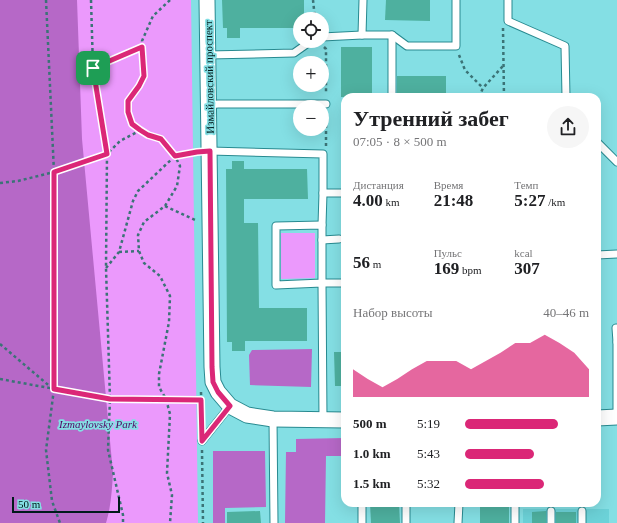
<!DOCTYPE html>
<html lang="ru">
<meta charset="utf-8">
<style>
:root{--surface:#fff;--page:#f6f6f6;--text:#202124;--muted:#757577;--accent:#db2777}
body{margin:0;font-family:Georgia,serif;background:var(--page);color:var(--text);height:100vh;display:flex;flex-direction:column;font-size:15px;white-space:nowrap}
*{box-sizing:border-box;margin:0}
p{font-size:13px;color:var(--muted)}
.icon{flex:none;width:22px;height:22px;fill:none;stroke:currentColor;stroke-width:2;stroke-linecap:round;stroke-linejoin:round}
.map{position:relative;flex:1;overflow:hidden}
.panel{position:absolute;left:341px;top:93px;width:260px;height:414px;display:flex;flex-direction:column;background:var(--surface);border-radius:12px;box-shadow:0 4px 16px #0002}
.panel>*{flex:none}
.fabs{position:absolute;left:293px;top:12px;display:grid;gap:8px}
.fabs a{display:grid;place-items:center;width:36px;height:36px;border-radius:50%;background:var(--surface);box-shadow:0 4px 16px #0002;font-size:20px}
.scale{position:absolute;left:12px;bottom:10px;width:108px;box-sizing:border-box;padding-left:4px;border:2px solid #001a1b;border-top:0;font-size:11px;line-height:14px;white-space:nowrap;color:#001a1b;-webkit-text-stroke:3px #84dfe4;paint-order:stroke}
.pin{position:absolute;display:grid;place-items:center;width:34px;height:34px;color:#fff;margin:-17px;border-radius:8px;box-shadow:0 2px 6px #0006}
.round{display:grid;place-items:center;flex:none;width:42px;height:42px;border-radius:21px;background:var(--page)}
.headline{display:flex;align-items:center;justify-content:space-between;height:68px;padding:0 12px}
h1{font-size:22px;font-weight:800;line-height:30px}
.metrics{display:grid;grid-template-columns:repeat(3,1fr);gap:6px;height:68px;padding:4px 12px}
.metrics div{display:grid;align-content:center}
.metrics b{font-size:17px;font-weight:800}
.metrics small{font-size:11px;font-weight:400}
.metrics p{font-size:11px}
.chart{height:112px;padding:8px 12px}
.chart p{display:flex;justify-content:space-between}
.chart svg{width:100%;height:72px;margin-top:4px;fill:var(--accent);opacity:.7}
ul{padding:0 12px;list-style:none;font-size:13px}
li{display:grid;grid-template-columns:64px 48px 1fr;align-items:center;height:30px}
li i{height:10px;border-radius:5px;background:var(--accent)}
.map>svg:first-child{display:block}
.built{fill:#6cd2d8}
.green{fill:#eb99fc}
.forest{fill:#b668c7}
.building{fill:#4eb09f}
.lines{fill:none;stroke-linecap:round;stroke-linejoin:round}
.service-casing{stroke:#288a90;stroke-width:9}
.minor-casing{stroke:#288a90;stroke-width:17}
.path{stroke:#3b7376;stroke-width:2.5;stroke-dasharray:3 3;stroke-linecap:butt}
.service{stroke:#fff;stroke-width:7}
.minor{stroke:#fff;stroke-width:15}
.route-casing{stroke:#fff;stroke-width:8}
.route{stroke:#db2777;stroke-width:5}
.labels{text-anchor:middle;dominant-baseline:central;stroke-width:3.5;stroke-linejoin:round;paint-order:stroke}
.street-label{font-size:11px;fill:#001a1b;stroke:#84dfe4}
.park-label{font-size:11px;font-style:italic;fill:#540462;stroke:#84dfe4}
</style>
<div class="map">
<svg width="617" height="523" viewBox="0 0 617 523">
<rect width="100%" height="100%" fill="#84dfe4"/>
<!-- built -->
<rect class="built" x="523" y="509" width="86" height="14"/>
<!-- green -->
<g class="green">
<polygon points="0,0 191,0 198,523 0,523"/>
<polygon points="281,233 315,233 315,278 281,279"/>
</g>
<!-- forest -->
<g class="forest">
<path d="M0 0H77L82 139 113 473C112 489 111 507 106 523H0Z"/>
<polygon points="312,349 311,387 250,385 249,355 252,350"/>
<polygon points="345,438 345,456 326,456 325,523 285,523 286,452 296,452 296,439"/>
<polygon points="213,451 265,451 266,507 225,508 225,523 213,523"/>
</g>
<!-- building -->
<g class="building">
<polygon points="222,0 304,0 304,19 300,19 300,28 240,28 240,38 227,38 227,28 223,28"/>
<polygon points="386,0 430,0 430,21 385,20"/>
<rect x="341" y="47" width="31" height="50"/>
<rect x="397" y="76" width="49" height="21"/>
<polygon points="232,161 244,161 244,169 307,169 308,199 244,199 244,223 258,223 259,308 307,308 307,341 245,341 245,351 232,351 232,342 227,342 226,169 232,169"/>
<polygon points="334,352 345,352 345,386 335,386"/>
<polygon points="370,503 399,503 400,523 371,523"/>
<rect x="480" y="503" width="29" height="20"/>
<polygon points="260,511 261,523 227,523 227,512"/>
<polygon points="546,511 546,523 532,523 532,512"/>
<rect x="556" y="512" width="20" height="11"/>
</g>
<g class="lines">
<defs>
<g id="service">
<polyline points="508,0 508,21 565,46 566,97"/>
<polyline points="362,35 363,0"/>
<polyline points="322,37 362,35 392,35 407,46 456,46 456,0"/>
<polyline points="208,55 294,53 311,41"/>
<polyline points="392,97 392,35"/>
<polyline points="209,105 218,104 326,104"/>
<polyline points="597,142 617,162"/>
<polyline points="210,151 323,154 323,193 345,193"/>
<polyline points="322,225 323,193"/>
<polyline points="322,240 339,239"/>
<polyline points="597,255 617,254"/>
<polyline points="616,328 617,342"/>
<polyline points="617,342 617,414"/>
<polyline points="273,419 274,523"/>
<polyline points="323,420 322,283 276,285 276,226 322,225 322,283 345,283"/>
<polyline points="202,441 230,406"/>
<polyline points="362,503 362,523"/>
<polyline points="515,503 515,523"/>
<polyline points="582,511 582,523"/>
<polyline points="406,523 406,503"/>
<polyline points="458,523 459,503"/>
<polyline points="551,523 551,511"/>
</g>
<g id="minor">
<polyline points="207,0 212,367 213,382 218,392 230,406 247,415 273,419 345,420"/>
<polyline points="597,418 617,417"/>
</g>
</defs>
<!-- service casing -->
<use href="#service" class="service-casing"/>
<!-- minor casing -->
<use href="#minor" class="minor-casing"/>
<!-- path -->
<g class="path">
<polyline points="46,0 54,172 54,389 46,450 52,501 60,523"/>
<polyline points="91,0 93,68 107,154 106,268 110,399 108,450 123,515 123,523"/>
<polyline points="170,0 153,16 142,41 144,76 139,86 128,101 128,112 132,123 139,131 148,135 161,139 175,156 180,166 177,186 165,206 144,222 138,235 139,251 144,263 160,276 170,296 169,322 159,374 159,387 166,399 170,414 167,473 172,495 170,523"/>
<polyline points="313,0 315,19"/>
<polyline points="503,28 504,97"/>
<polyline points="324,47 326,49 326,94"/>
<polyline points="459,55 465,70 483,88"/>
<polyline points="93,68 142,47"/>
<polyline points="479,97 483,88 503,66"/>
<polyline points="326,146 326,115"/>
<polyline points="0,183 18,181 54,172 107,154 120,141 139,131"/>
<polyline points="165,206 195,220"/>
<polyline points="119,252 139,251"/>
<polyline points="106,268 119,252 133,201 138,191 175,156 196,152"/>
<polyline points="0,344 53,389"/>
<polyline points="0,379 110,399 201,400"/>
<polyline points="201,392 202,425"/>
<polyline points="202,450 203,523"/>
</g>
<!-- service -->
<use href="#service" class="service"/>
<!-- minor -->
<use href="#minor" class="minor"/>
</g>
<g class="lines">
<defs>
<polygon id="route" points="142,47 144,76 139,86 128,101 128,112 132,124 140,130 148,135 161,139 175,156 197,152 210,151 212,367 213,382 218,392 230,406 202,441 201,400 110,399 54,389 54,172 107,154 93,68"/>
</defs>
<!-- route casing -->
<use href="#route" class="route-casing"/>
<!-- route -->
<use href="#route" class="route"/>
</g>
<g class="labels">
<!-- street labels -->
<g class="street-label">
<text transform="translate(209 77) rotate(-91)">Измайловский проспект</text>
</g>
<!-- park labels -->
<g class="park-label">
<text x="98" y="424">Izmaylovsky Park</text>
</g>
</g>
</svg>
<div class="fabs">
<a><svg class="icon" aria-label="locate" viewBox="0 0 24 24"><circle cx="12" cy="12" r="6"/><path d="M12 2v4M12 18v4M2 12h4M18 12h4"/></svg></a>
<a>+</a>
<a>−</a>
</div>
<div class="scale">50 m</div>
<div class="pin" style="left:93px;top:68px;background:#1e9e55"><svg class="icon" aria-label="arrive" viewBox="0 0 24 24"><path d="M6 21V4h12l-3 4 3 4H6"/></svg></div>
<section class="panel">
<div class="headline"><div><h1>Утренний забег</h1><p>07:05 · 8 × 500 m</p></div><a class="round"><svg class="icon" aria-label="share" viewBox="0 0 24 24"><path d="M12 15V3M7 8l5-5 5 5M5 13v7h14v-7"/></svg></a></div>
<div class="metrics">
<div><p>Дистанция</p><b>4.00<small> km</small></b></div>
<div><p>Время</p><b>21:48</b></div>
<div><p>Темп</p><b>5:27<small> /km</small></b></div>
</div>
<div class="metrics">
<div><b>56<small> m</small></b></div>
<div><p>Пульс</p><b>169<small> bpm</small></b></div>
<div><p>kcal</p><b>307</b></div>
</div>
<div class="chart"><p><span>Набор высоты</span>40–46 m</p>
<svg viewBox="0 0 160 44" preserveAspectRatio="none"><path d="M0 44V27L10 33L20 38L30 33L40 27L50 22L60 22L70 22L80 27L90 22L100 17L110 11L120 11L130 6L140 11L150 17L160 27V44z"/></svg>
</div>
<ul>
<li><b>500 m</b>5:19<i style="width:75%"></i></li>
<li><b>1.0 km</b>5:43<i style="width:56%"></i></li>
<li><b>1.5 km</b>5:32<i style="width:64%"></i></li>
</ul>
</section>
</div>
